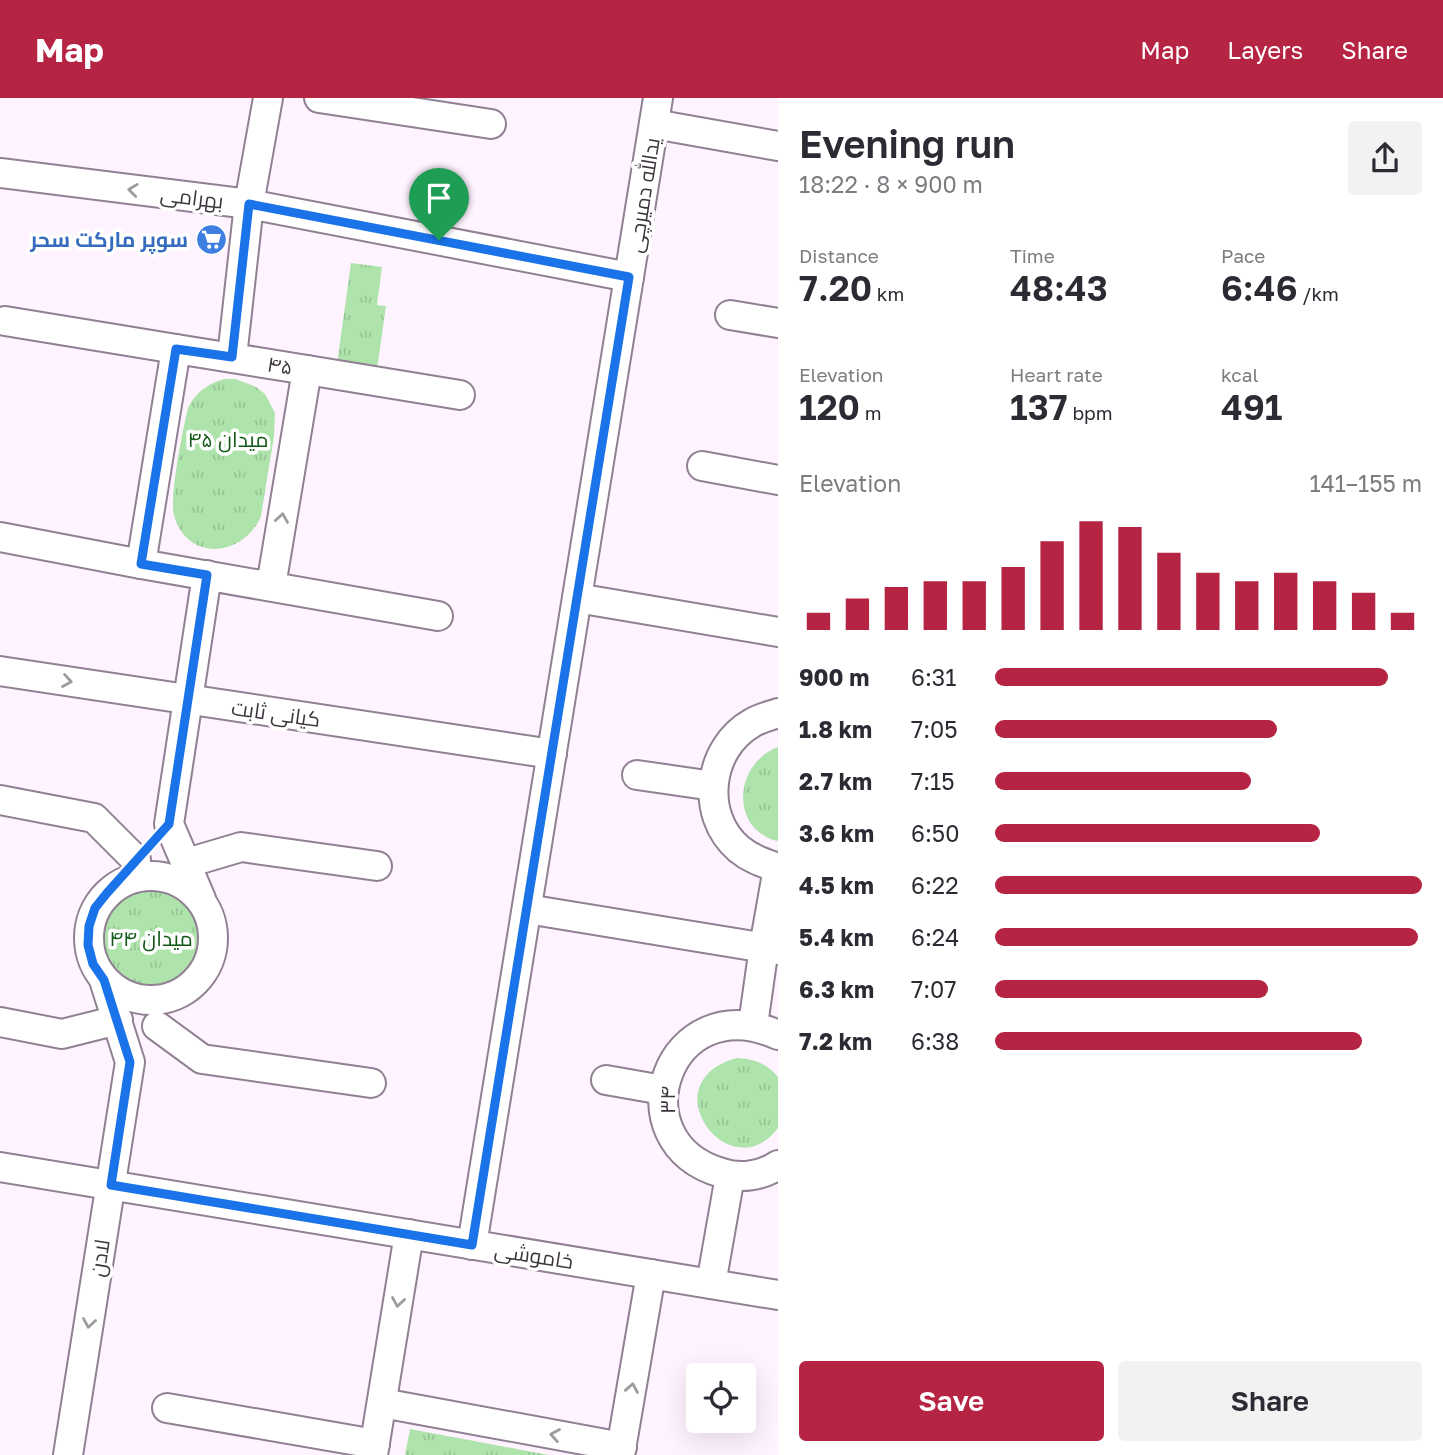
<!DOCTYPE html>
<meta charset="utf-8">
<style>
:root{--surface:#fff;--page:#f2f2f3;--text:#2b2b33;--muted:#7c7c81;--accent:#b62443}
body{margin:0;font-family:"Golos Text",Cairo,sans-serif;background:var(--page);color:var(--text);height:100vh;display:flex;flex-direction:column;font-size:26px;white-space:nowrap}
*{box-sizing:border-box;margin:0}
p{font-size:23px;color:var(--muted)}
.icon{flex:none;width:38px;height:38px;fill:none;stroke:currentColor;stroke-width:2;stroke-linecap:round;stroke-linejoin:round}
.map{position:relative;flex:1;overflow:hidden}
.drawer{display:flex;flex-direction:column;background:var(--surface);width:665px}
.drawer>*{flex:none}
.tools{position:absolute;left:686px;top:1265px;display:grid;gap:14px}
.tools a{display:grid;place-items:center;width:70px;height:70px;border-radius:7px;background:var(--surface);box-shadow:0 7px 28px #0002;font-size:35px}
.pin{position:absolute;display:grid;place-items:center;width:60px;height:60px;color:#fff;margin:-72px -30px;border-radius:50% 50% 50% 0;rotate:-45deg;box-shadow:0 0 7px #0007}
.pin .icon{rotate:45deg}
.round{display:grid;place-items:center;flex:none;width:74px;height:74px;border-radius:7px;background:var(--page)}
.headline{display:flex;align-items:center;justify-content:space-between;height:119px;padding:0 21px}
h1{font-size:38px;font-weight:600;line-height:52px}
.stats{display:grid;grid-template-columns:repeat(3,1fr);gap:10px;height:119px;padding:7px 21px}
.stats div{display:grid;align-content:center}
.stats b{font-size:35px;font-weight:600}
.stats small{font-size:19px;font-weight:400}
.stats p{font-size:19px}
.chart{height:196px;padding:14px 21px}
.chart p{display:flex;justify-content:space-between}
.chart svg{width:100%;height:126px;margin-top:7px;stroke:var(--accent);stroke-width:6}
.button{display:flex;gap:14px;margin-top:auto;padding:14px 21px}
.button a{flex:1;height:80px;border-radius:7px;background:var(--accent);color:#fff;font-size:28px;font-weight:600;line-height:80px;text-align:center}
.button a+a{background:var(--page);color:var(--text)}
ul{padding:0 21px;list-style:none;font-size:23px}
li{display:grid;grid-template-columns:112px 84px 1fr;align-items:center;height:52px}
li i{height:18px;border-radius:9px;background:var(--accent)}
header{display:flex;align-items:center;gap:42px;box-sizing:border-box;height:98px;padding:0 35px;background:var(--accent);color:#fff}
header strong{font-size:33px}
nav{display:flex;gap:38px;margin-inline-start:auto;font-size:24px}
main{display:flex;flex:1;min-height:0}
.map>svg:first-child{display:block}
.park{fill:url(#park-tufts)}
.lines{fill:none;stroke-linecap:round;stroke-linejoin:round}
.minor-casing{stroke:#918093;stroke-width:32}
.minor{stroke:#fff;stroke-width:28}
.oneway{stroke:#9e9a9e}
.route-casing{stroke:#fff;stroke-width:14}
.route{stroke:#1a73e8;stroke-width:9}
.labels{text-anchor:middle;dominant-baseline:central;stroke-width:7;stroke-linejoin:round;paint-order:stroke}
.street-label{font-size:21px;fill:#3d363e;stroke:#fff}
.shop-label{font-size:21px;font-weight:bold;fill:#366cbe;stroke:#fff;text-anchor:end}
.park-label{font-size:21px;fill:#115715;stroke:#fff}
</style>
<header>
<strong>Map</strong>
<nav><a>Map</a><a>Layers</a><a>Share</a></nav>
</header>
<main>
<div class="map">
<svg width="778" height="1357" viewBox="0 0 778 1357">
<defs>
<pattern id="park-tufts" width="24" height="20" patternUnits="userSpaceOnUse" patternTransform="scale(1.75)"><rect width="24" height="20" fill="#aee4ac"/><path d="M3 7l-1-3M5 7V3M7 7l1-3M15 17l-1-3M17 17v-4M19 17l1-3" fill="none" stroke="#97c495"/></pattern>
</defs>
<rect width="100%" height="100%" fill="#fef3ff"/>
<!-- park -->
<g class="park">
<polygon points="351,165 382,169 377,207 386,208 377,271 337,266"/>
<path d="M224 281H236L256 289 265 296 275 315 274 338 261 418C244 460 186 464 174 417 169 400 183 330 188 310 196 294 207 286 224 281Z"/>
<path d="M778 649V743C729 732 734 665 778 649Z"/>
<circle cx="151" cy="840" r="50"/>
<path d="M737 960C754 961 767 965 778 979V1030C730 1094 648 984 737 960Z"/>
<polygon points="410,1331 549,1357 405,1357"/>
</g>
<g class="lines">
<defs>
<g id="minor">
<polyline points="319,0 491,26"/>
<polyline points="654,26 778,48"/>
<polyline points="0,75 249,106 629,179"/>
<polyline points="730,217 778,225"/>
<polyline points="5,223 176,251"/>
<polyline points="232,259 249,106 268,0"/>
<polyline points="307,272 460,297"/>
<polyline points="702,368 778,382"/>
<polyline points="0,439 141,466"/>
<polyline points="271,488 307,272 176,251 141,466 438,518"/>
<polyline points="577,500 778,534"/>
<polyline points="0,573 552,656"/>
<path d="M778 615C770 618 760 620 752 625 708 650 699 717 739 751 751 761 764 765 778 770"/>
<polyline points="637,677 713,688"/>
<polyline points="0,702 94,720 136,762"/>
<polyline points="187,765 241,749 377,768"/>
<circle cx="151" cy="840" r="62"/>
<polyline points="201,801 169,726 207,477"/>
<polyline points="527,811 778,852"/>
<polyline points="0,924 62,936 118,922"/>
<polyline points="753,927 764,849 778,770"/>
<polyline points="157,928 202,961 371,985"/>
<path d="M778 937C668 887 614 1044 722 1075 740 1081 762 1078 778 1067"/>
<polyline points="606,982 663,992"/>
<polyline points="0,1069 778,1197"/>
<polyline points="472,1147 658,0"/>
<polyline points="711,1186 730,1078"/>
<polyline points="382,1305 622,1349"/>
<polyline points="167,1310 375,1346"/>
<polyline points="68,1357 130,964 104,882"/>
<polyline points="373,1357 409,1136"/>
<polyline points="620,1357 651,1176"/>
</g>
</defs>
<!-- minor casing -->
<use href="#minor" class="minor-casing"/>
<!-- minor -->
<use href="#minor" class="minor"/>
</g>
<!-- one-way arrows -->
<defs><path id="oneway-chevron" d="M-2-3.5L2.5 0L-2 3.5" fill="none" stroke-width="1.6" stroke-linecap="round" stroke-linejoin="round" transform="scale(1.75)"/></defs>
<g class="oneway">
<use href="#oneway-chevron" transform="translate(133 92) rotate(-173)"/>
<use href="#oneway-chevron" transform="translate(282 420) rotate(-81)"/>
<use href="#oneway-chevron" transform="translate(67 583) rotate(9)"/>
<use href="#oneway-chevron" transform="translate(398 1204) rotate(99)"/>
<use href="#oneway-chevron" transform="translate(89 1225) rotate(99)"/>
<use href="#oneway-chevron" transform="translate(632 1290) rotate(-80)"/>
<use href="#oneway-chevron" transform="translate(555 1337) rotate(-170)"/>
</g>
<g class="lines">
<defs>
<polygon id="route" points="249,106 629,179 472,1147 111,1087 130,964 104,882 93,866 88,847 89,828 95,810 107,795 169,726 207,477 141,466 176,251 232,259"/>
</defs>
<!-- route casing -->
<use href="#route" class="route-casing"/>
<!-- route -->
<use href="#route" class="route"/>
</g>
<!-- icons -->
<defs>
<symbol id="supermarket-disc" viewBox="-11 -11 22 22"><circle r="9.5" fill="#3f7fe0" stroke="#fff"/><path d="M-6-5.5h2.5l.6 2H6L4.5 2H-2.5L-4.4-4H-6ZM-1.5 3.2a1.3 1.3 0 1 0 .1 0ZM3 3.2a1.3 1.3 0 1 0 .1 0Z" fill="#fff"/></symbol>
</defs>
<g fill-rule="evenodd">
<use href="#supermarket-disc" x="194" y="124" width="35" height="35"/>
</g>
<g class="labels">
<!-- street labels -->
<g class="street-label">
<text transform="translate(643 97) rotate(-81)">یدالله دمیرچی</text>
<text transform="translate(192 99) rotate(7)">بهرامی</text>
<text transform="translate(280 267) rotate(9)">۴۵</text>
<text transform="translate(276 615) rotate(8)">کیانی ثابت</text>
<text transform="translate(667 1002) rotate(-90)">۳۴</text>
<text transform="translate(534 1157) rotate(9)">خاموشی</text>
<text transform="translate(99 1160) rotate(-81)">لادن</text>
</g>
<!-- shop labels -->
<g class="shop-label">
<text x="188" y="141">سوپر مارکت سحر</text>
</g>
<!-- park labels -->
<g class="park-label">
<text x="228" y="341">میدان ۴۵</text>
<text x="151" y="840">میدان ۴۴</text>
</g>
</g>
</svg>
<div class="tools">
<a><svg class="icon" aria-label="locate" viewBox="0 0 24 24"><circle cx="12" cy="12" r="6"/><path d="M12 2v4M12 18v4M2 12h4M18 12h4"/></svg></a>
</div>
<div class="pin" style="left:439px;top:142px;background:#1e9e55"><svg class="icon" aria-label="arrive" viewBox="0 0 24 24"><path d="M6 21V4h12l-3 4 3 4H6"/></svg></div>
</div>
<section class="drawer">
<div class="headline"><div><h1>Evening run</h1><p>18:22 · 8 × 900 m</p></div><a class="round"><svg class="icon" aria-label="share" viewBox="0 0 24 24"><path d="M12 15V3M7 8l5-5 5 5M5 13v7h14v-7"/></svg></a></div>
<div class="stats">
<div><p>Distance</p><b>7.20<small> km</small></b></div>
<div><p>Time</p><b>48:43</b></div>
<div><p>Pace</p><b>6:46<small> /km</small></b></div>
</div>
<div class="stats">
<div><p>Elevation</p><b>120<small> m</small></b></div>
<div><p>Heart rate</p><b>137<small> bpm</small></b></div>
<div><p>kcal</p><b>491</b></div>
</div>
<div class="chart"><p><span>Elevation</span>141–155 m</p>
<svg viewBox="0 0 160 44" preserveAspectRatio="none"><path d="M5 44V38M15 44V33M25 44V29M35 44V27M45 44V27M55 44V22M65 44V13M75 44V6M85 44V8M95 44V17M105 44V24M115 44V27M125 44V24M135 44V27M145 44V31M155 44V38"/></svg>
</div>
<ul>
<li><b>900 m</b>6:31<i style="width:92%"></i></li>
<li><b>1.8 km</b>7:05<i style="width:66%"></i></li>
<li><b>2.7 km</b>7:15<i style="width:60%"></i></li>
<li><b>3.6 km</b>6:50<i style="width:76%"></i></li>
<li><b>4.5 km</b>6:22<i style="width:100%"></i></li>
<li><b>5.4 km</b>6:24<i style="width:99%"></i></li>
<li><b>6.3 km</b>7:07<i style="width:64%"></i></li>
<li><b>7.2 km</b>6:38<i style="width:86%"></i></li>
</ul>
<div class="button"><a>Save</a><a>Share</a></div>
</section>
</main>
